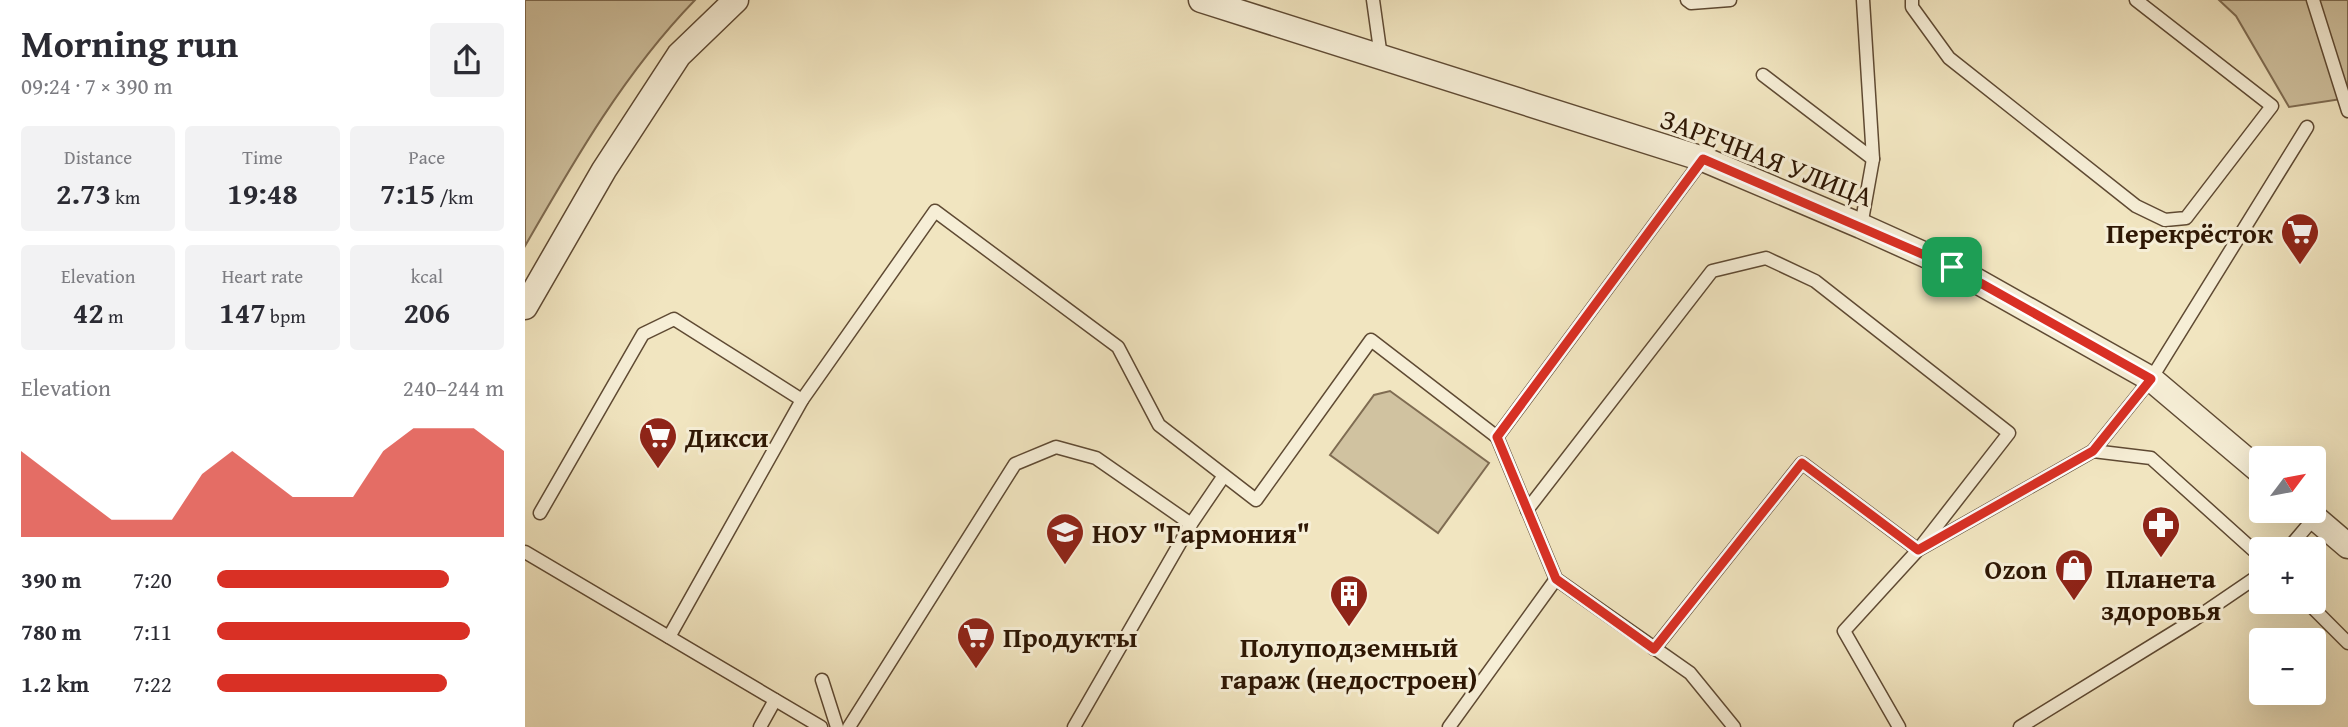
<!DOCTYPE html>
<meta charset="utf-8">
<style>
:root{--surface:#fff;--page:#f2f2f3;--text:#2b2b33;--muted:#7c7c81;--accent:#d93025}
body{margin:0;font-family:"Gentium Book Plus",serif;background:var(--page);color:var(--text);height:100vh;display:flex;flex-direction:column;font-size:26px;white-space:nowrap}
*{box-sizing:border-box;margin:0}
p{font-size:23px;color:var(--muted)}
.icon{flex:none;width:38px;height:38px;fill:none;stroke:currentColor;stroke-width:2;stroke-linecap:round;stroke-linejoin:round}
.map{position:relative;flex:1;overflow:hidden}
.details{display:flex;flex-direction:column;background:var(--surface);width:525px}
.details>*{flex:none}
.needle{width:46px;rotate:58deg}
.controls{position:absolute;left:1724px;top:446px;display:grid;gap:14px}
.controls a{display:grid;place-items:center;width:77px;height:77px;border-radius:7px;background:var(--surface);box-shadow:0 7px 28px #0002;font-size:35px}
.pin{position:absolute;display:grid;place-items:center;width:60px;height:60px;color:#fff;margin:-30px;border-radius:14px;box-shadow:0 4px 10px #0006}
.round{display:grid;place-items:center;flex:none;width:74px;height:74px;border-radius:7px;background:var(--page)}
.overview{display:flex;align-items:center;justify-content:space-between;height:119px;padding:0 21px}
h1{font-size:38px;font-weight:700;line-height:52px}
.figures{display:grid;grid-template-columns:repeat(3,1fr);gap:10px;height:119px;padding:7px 21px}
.figures div{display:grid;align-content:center;border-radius:7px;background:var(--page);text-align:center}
.figures b{font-size:30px;font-weight:700}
.figures small{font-size:19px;font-weight:400}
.figures p{font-size:19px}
.chart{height:196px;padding:14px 21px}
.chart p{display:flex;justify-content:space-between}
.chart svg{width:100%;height:126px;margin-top:7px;fill:var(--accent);opacity:.7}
ul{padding:0 21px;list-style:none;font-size:23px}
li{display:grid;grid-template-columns:112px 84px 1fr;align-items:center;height:52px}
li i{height:18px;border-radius:9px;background:var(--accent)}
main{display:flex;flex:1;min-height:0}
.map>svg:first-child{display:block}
.green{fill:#d0c2a0;stroke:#7f6c52;stroke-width:2}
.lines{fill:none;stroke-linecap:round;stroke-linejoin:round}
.service-casing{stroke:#5f4a33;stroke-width:15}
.minor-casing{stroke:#5f4a33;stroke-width:27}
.service{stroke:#f6eed6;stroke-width:12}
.minor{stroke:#f6eed6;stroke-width:24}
.route-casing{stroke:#fff;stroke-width:14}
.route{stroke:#d93025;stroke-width:9}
.labels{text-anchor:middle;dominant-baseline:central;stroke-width:6;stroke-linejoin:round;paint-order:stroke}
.street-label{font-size:28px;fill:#2e1704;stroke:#f6eed6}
.poi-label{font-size:28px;font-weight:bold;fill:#2e1704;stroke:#f6eed6;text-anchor:start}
</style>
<main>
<section class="details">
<div class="overview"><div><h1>Morning run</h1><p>09:24 · 7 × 390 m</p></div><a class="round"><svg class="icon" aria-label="share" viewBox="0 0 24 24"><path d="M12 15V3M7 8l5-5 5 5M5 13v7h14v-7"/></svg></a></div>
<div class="figures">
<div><p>Distance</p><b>2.73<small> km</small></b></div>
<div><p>Time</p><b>19:48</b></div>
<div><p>Pace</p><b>7:15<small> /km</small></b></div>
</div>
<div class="figures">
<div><p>Elevation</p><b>42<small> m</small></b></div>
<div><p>Heart rate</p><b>147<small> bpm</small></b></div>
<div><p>kcal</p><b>206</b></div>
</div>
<div class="chart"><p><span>Elevation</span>240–244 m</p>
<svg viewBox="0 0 160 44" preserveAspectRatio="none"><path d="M0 44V14L10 22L20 30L30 38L40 38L50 38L60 22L70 14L80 22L90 30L100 30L110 30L120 14L130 6L140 6L150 6L160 14V44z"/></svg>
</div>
<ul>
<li><b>390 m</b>7:20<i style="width:81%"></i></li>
<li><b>780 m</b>7:11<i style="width:88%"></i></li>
<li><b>1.2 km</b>7:22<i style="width:80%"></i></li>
</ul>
</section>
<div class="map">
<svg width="1823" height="727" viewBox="0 0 1823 727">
<rect width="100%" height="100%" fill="#f1e5c0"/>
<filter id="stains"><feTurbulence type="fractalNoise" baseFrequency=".00286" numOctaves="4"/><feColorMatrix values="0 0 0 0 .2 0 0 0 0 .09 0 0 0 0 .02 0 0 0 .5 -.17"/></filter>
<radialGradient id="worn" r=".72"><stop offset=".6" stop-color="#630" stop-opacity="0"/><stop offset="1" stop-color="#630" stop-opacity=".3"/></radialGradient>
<!-- green -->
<g class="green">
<path d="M0 0H170C100 72 50 159 0 246Z"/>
<polygon points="1694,0 1823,0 1823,98 1764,107 1711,16"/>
<polygon points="865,391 964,463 913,533 805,455 849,395"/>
</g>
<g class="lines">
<defs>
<g id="service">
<polyline points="848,0 856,57"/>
<polyline points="1162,0 1166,3 1205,0"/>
<polyline points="1387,0 1387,7 1424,58 1611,206 1640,220 1661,218 1747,106 1611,0"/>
<polyline points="1788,0 1823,111"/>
<polyline points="1238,75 1348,159"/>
<polyline points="1336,226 1348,159 1338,0"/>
<polyline points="972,437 1031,579 1165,673 1209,727"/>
<polyline points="1568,451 1626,458 1736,557"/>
<polyline points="1002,510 1187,271 1241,258 1290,281 1484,433 1393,550 1277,463 1129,649"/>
<polyline points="15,513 118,334 149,319 277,400"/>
<polyline points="1762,550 1790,517"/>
<polyline points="0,552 296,727"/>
<polyline points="1782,602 1823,643"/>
<polyline points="144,637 277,400 410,211 593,347 634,425 731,500 846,340 972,437 1178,159"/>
<polyline points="297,680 312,727"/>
<polyline points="235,727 250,700"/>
<polyline points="324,727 490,464 531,447 571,458 666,524"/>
<polyline points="549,727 666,524 698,477"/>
<polyline points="924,727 1031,579"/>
<polyline points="1374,727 1319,631 1393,550 1568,451 1626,379 1782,127"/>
<polyline points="1495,727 1667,621 1736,574"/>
</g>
<g id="minor">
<polyline points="676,0 1178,159 1336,226 1427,267 1626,379 1736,472"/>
<polyline points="0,307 79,170 154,55 211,0"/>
<polyline points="1782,511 1823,546"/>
</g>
</defs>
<!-- service casing -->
<use href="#service" class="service-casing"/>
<!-- minor casing -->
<use href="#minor" class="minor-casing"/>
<!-- service -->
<use href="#service" class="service"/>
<!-- minor -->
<use href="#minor" class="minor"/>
</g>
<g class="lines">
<defs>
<polygon id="route" points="1178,159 1427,267 1626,379 1568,451 1393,550 1277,463 1129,649 1031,579 972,437"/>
</defs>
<!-- route casing -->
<use href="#route" class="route-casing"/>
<!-- route -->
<use href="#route" class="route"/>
</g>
<!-- icons -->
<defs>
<symbol id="supermarket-pin" viewBox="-11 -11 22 30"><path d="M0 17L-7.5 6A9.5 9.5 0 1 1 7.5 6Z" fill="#8f2418" stroke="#f6eed6"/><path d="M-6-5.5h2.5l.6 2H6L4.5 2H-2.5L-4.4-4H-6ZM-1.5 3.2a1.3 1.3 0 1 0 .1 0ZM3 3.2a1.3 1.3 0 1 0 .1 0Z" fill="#fff"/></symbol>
<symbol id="pharmacy-pin" viewBox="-11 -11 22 30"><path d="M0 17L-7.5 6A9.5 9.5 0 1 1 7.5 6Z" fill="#8f2418" stroke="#f6eed6"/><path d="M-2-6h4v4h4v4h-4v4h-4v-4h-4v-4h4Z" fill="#fff"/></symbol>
<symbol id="school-pin" viewBox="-11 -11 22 30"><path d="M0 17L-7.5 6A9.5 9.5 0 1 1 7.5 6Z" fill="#8f2418" stroke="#f6eed6"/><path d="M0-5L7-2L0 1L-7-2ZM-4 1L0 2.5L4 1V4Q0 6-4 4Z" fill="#fff"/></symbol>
<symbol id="shop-pin" viewBox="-11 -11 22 30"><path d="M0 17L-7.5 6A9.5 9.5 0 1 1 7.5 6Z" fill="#8f2418" stroke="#f6eed6"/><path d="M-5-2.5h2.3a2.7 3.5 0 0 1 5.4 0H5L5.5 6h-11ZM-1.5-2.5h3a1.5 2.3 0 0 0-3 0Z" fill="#fff"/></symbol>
<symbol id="building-pin" viewBox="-11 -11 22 30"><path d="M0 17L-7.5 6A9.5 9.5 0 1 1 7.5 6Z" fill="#8f2418" stroke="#f6eed6"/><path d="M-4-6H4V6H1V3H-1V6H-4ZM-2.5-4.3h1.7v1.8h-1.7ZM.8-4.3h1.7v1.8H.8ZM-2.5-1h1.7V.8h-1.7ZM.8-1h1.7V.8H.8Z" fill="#fff"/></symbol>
</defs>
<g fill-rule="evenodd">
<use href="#supermarket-pin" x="1753" y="210" width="44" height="60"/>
<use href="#supermarket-pin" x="111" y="414" width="44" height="60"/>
<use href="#pharmacy-pin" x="1614" y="503" width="44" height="60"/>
<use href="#school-pin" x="518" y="510" width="44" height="60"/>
<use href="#shop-pin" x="1527" y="546" width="44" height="60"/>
<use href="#building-pin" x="802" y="572" width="44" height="60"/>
<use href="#supermarket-pin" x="429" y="614" width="44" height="60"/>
</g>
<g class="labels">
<!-- street labels -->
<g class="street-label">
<text transform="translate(1242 157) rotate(21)">ЗАРЕЧНАЯ УЛИЦА</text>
</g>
<!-- poi labels -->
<g class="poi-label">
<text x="1748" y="232" text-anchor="end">Перекрёсток</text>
<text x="160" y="436">Дикси</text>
<text x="567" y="532">НОУ "Гармония"</text>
<text x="1522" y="568" text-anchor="end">Ozon</text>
<text x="1636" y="577" text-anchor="middle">Планета<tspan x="1636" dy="32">здоровья</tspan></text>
<text x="478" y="636">Продукты</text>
<text x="824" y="646" text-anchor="middle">Полуподземный<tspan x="824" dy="32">гараж (недостроен)</tspan></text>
</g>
</g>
<rect width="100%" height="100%" filter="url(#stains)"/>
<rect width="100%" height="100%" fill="url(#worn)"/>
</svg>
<div class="controls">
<a><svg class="needle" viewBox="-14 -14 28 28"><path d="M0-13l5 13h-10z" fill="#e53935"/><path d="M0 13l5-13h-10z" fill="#7c7c81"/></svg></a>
<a>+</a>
<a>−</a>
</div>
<div class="pin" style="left:1427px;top:267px;background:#1e9e55"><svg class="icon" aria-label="arrive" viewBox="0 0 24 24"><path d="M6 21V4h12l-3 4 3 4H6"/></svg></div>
</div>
</main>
